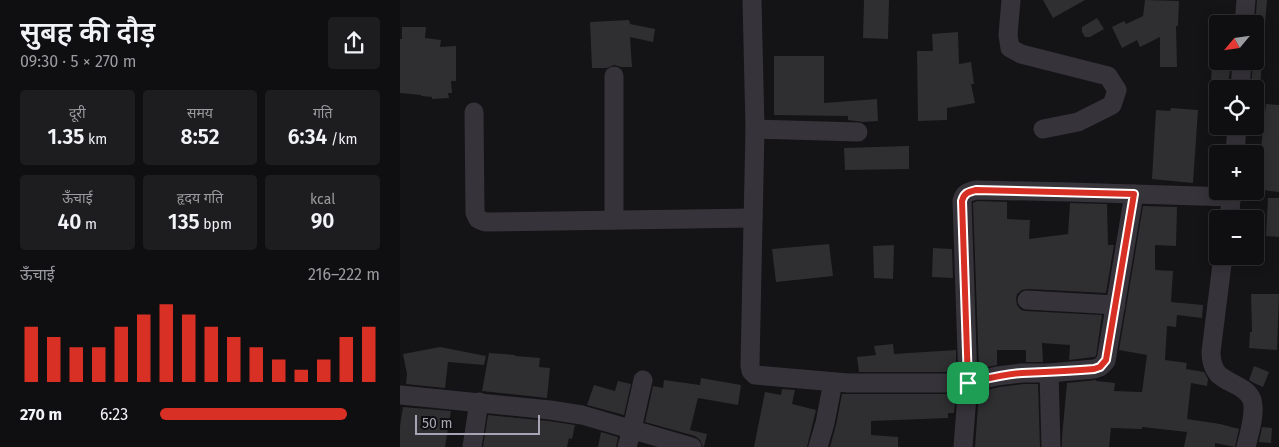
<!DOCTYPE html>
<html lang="hi">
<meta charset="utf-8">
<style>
:root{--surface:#0f0e10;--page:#1d1c1e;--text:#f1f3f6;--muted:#9b9c9f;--line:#2f2e30;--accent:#d93025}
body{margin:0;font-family:"Fira Sans","Noto Sans Devanagari",sans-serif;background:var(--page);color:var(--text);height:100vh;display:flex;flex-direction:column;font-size:19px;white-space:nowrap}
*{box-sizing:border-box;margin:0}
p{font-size:16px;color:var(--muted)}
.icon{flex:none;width:28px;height:28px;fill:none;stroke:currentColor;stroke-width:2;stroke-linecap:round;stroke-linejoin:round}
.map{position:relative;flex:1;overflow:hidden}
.sheet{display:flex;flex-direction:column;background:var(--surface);width:400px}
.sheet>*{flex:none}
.needle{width:32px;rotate:241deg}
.controls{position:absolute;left:809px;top:15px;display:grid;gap:10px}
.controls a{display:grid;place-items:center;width:55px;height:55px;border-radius:5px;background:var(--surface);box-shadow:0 2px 12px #0003,0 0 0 1px var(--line);font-size:25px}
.scale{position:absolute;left:15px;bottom:12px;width:125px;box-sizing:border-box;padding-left:5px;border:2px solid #a8a4b6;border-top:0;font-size:14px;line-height:18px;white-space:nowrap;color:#a8a4b6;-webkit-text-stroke:4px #0f0e10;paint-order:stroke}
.pin{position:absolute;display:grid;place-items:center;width:42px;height:42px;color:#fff;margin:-21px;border-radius:10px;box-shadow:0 2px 8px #0006}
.round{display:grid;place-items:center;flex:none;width:52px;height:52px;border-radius:5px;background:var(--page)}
.overview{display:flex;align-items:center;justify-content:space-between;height:85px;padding:0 20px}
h1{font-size:28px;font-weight:600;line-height:38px}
.figures{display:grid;grid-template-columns:repeat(3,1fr);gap:8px;height:85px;padding:5px 20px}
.figures div{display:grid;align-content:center;border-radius:5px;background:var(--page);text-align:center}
.figures b{font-size:21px;font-weight:600}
.figures small{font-size:14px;font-weight:400}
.figures p{font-size:14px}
.chart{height:140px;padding:10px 20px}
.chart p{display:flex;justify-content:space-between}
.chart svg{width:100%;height:90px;margin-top:5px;stroke:var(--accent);stroke-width:6}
ul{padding:0 20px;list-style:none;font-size:16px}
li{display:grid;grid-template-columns:80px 60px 1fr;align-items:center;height:38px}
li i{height:12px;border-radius:6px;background:var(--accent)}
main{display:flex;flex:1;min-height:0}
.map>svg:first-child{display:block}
.building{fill:#2f2e31}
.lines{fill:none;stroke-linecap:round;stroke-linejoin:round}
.minor{stroke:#36343a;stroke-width:19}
.route-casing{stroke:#fff;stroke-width:10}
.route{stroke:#d93025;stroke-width:6}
</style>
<main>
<section class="sheet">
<div class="overview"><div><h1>सुबह की दौड़</h1><p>09:30 · 5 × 270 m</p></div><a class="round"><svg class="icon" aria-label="share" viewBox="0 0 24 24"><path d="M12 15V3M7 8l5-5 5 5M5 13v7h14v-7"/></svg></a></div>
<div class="figures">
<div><p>दूरी</p><b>1.35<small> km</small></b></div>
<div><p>समय</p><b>8:52</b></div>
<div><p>गति</p><b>6:34<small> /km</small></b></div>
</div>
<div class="figures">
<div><p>ऊँचाई</p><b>40<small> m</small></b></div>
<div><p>हृदय गति</p><b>135<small> bpm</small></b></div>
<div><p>kcal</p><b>90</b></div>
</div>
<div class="chart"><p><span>ऊँचाई</span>216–222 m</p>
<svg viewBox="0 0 160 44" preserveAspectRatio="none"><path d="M5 44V17M15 44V22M25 44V27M35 44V27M45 44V17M55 44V11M65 44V6M75 44V11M85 44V17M95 44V22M105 44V27M115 44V33M125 44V38M135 44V33M145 44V22M155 44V17"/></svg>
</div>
<ul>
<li><b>270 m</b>6:23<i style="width:85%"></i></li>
</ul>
</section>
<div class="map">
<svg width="879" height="447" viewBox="0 0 879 447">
<rect width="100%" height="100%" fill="#141315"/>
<!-- building -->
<g class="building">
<polygon points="464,0 489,0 488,39 463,38"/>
<polygon points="643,0 685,0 653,18"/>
<polygon points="745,0 779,1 778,26 776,26 777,67 760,67 760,37 740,47 737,40 722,48 712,27 724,21 726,24 743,16"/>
<polygon points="857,0 867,0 865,24 855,24"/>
<polygon points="697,18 704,29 690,37 685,37 682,32 682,27"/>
<polygon points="229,20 230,24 255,29 253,42 230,37 232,67 221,67 214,65 207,68 192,68 190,22"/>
<polygon points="2,27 26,27 25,38 41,40 40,47 56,46 56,81 51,81 52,93 48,93 49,98 32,99 32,97 21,96 21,95 0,93 0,39 2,39"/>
<polygon points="558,32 559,64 571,62 574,84 571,84 575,103 547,108 547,120 518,121 517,51 533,51 532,34"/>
<polygon points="374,56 424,56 424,103 477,99 478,121 463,122 448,120 448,116 374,115"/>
<polygon points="812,61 831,61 828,86 811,85"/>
<polygon points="853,61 862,61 860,87 851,87"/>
<polygon points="866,104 879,105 879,192 855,189 855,174 858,174"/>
<polygon points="771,108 798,110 793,183 752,179 756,110 770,111"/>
<polygon points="509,146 509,169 445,170 444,148"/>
<polygon points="868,198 879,198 879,237 866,236"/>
<polygon points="577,201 607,202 607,219 630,220 629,239 668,234 670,203 707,204 708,245 714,245 706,293 628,289 622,290 617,294 616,299 617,305 621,310 626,311 702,315 696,356 694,357 669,360 670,345 642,343 643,362 626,362 626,350 597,350 597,365 579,369 573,203"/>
<polygon points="743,206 777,207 776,246 755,245 755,270 773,271 771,302 803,305 802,318 777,315 776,327 767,326 765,360 787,363 786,369 804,372 808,379 807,386 791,383 787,419 820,424 839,429 835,447 815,443 815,447 784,447 787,432 742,427 742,429 711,428 709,447 662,447 662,437 667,383 696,380 696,381 715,383 714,391 742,392 747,355 719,350"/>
<polygon points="429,244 433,276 376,282 372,249"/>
<polygon points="494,245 493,279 474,278 473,246"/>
<polygon points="533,248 552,249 553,278 532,277"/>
<polygon points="851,294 879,294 877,350 849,348 850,332 852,332"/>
<polygon points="493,344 494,354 556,350 556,372 459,372 457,357 476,355 474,346"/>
<polygon points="40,347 86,356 84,365 48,362 45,388 6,384 7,374 3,354"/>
<polygon points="89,353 115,355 115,356 140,358 139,367 150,368 147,398 82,391"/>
<polygon points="854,366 869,372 863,387 854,383 849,380"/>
<polygon points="301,378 341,385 338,405 298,398 290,430 307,434 304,447 303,447 300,440 295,436 245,422 253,386 263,388 264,380 300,385"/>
<polygon points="218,381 231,384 224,415 187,405 194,385 215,391"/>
<polygon points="623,384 638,384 640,447 575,447 579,392 599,387"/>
<polygon points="382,389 395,390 392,404 416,410 407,447 354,447 365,392 381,395"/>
<polygon points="442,394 556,394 554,413 548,413 548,418 471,421 471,435 498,437 498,447 430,447 436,425"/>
<polygon points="3,407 51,411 45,447 0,447 0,426"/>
<polygon points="88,415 149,421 175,425 172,439 169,438 167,447 83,447"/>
<polygon points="862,427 872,428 871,443 859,442"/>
<polygon points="201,432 218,437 216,447 198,447"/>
</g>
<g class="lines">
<!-- minor -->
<g class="minor">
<polyline points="352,0 355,129 350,365 351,371 355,375 448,383 568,383 597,376 622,373 649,373 694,369 700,367 706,361 734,194"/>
<polyline points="611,0 608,35 610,48 621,54 708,76 717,90 712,105 678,122 643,129"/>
<polyline points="844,24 846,0"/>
<polyline points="840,89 842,61"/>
<polyline points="74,112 75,213 78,219 85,222 353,218"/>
<polyline points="355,129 458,132"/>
<polyline points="835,154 837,126"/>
<polyline points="829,219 832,191"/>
<polyline points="214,220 214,76"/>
<path d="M823 256 811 352C811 360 813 368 818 374 828 384 847 386 852 400 856 413 849 434 846 447"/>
<polyline points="627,300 716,305"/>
<polyline points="649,373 651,447"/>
<polyline points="1,395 150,410 182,415 292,447"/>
<polyline points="72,447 79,402"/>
<polyline points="227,447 232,429 243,380"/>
<polyline points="418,447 425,423 433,382"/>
<path d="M563 447 568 383 562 201C564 193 568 192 576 190L669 192 832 197"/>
</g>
</g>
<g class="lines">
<defs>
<path id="route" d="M576 190 734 194 706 360 700 367 694 369C670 371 646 372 622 373 604 374 586 379 568 383L562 201C564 193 568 192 576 190Z"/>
</defs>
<!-- route casing -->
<use href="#route" class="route-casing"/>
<!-- route -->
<use href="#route" class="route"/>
</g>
</svg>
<div class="controls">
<a><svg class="needle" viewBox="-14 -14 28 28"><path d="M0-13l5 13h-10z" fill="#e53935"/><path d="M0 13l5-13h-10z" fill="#9b9c9f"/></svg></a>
<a><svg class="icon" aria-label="locate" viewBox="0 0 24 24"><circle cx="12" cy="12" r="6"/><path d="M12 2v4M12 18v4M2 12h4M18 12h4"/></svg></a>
<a>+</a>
<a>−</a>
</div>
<div class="scale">50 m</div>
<div class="pin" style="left:568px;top:383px;background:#1e9e55"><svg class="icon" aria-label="arrive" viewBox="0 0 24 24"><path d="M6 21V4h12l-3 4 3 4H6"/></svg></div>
</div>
</main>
